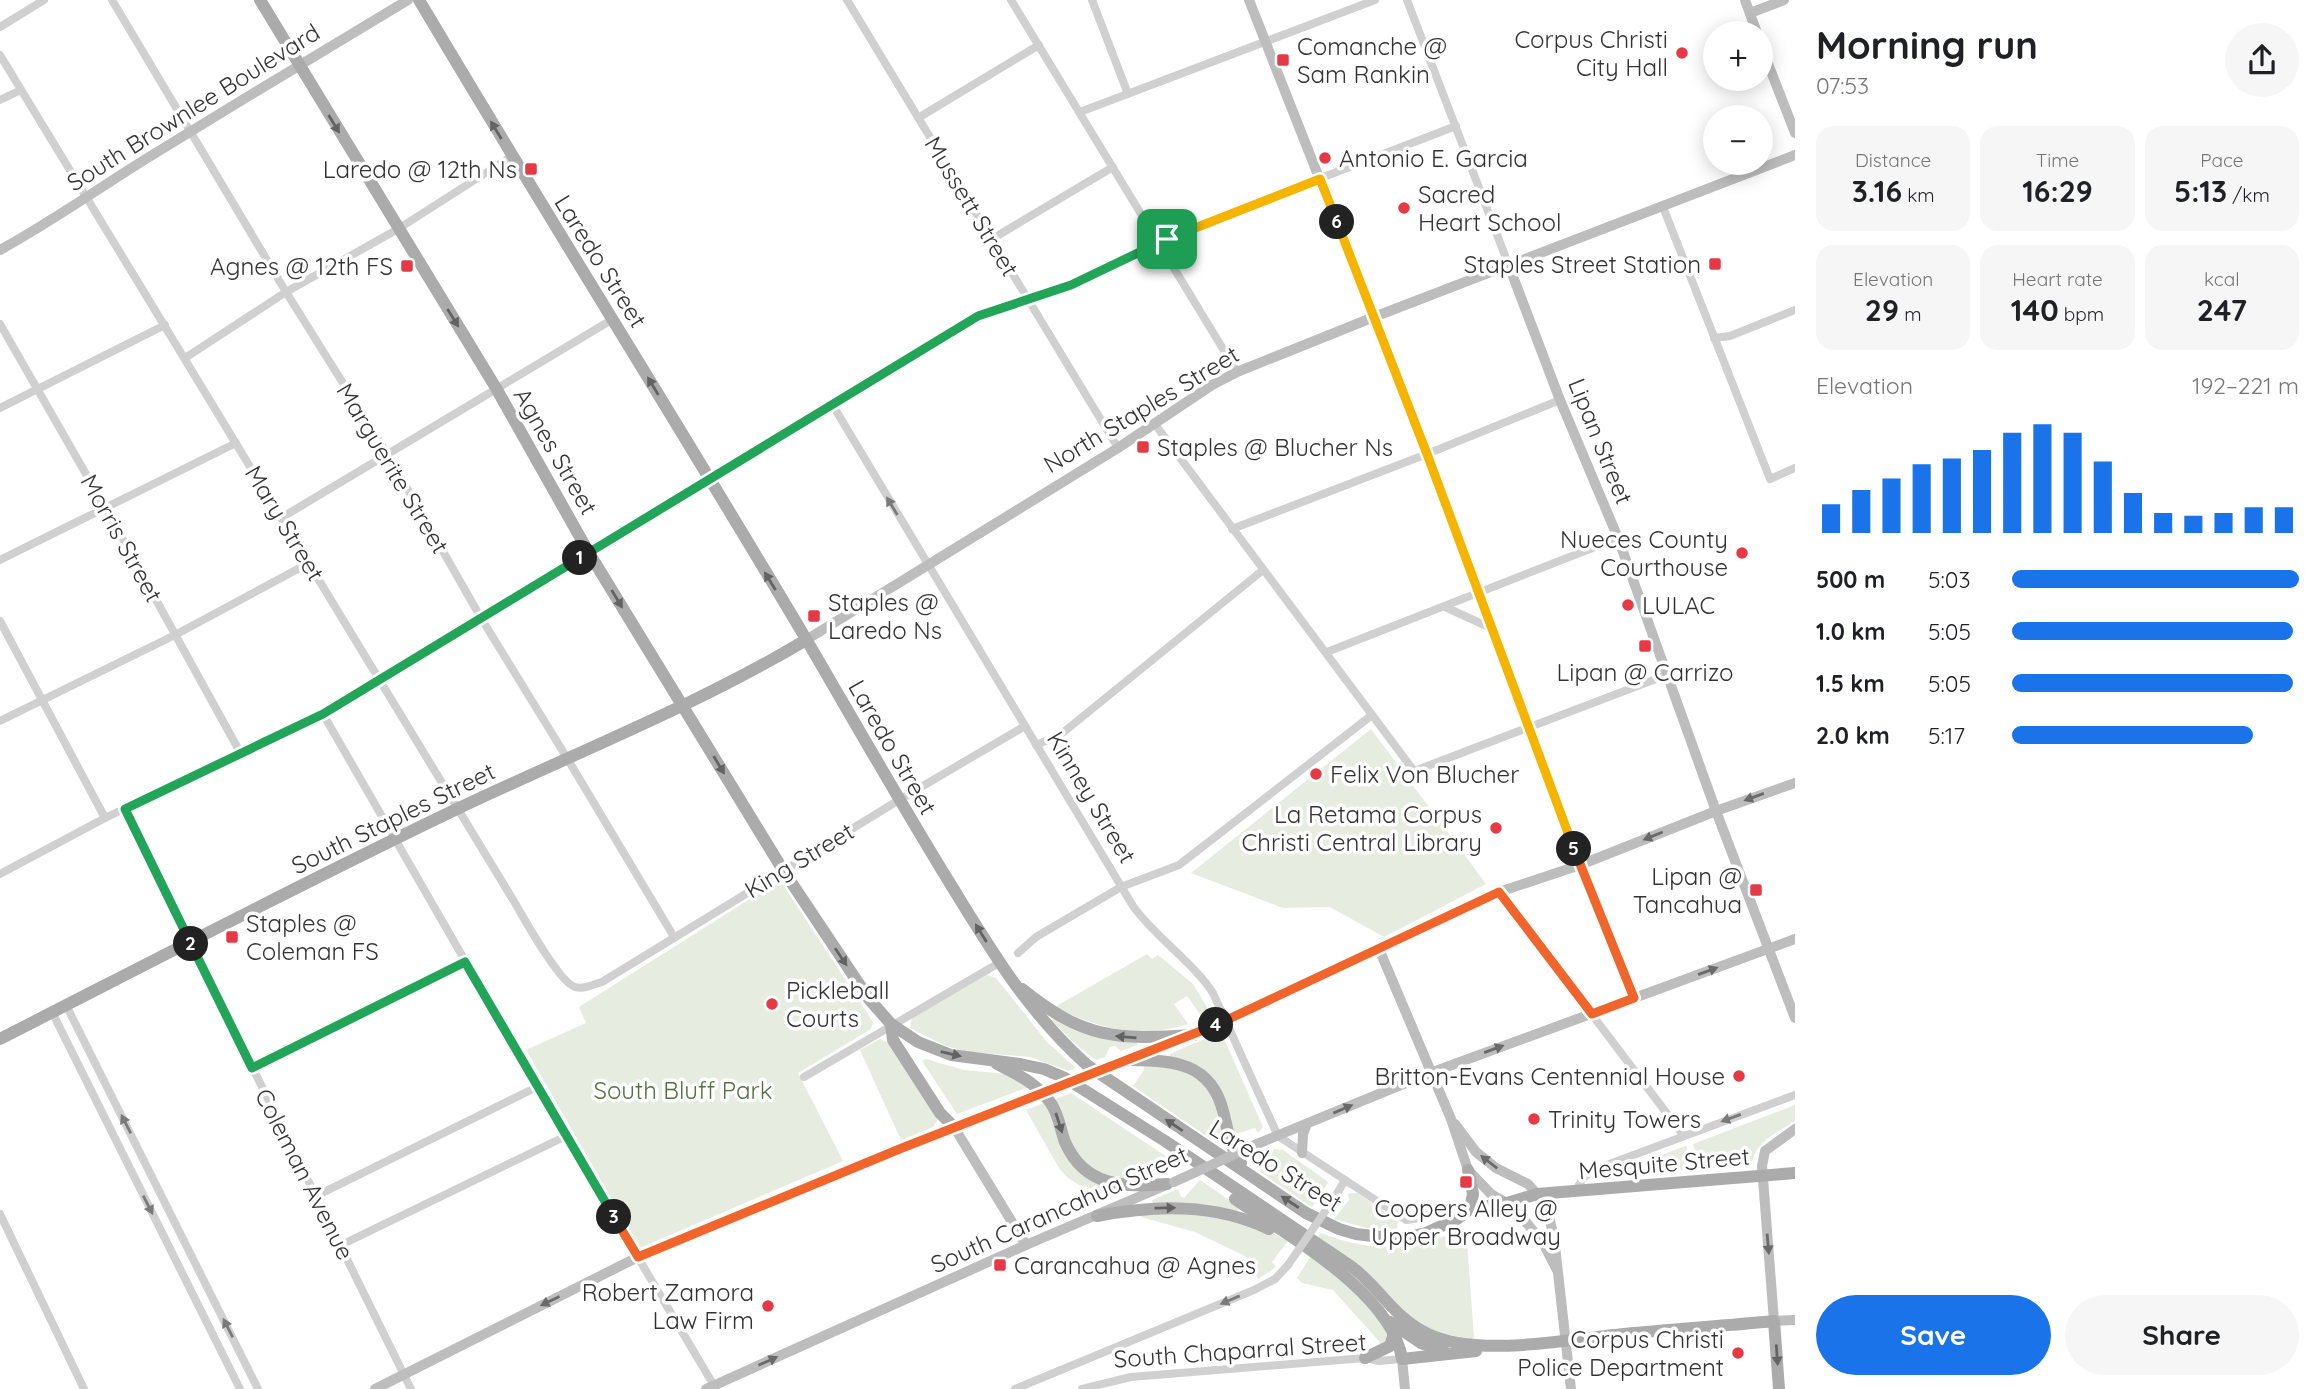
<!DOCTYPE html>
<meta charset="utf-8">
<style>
:root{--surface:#fff;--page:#f6f6f6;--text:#202124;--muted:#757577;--accent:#1a73e8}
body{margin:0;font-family:Quicksand,sans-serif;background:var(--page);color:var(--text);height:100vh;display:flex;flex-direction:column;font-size:26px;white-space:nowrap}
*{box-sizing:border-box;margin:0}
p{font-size:23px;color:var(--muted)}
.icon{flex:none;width:38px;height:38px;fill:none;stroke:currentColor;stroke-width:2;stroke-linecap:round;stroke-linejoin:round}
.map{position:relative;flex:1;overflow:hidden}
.drawer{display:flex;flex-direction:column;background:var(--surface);width:525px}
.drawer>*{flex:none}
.fabs{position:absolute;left:1703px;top:21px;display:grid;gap:14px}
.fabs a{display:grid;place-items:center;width:70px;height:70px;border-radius:50%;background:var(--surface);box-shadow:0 4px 18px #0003;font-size:35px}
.pin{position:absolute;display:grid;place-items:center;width:60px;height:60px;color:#fff;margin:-30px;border-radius:14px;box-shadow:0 4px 10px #0006}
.km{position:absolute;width:35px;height:35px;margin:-18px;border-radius:50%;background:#222;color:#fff;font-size:19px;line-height:35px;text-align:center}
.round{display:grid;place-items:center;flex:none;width:74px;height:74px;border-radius:37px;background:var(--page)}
.overview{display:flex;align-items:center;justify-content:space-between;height:119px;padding:0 21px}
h1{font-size:38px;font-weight:700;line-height:52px}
.stats{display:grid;grid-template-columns:repeat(3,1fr);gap:10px;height:119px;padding:7px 21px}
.stats div{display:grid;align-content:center;border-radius:18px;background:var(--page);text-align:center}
.stats b{font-size:30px;font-weight:700}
.stats small{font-size:19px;font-weight:400}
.stats p{font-size:19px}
.chart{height:196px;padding:14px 21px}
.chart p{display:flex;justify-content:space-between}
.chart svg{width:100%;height:126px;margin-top:7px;stroke:var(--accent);stroke-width:6}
.primary-button{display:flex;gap:14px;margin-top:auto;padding:14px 21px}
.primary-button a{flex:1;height:80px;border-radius:42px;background:var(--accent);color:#fff;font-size:28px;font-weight:700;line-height:80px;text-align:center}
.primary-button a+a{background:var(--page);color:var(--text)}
ul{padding:0 21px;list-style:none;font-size:23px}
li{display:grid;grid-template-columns:112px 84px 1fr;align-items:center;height:52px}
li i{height:18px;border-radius:9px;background:var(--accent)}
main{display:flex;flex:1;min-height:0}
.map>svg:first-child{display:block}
.green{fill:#e6ecdf}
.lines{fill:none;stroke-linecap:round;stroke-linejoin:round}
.street{stroke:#d0d0d0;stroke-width:8}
.secondary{stroke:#bdbdbd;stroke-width:10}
.primary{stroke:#ababab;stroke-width:12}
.street-bridge{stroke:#d0d0d0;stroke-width:8}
.secondary-bridge{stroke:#bdbdbd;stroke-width:10}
.oneway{fill:#636363}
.oneway2{fill:#7a7a7a}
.oneway3{fill:#6a6a6a}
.split-1-casing{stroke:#fff;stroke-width:14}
.split-2-casing{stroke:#fff;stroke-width:14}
.split-3-casing{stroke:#fff;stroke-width:14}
.split-4-casing{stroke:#fff;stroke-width:14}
.split-5-casing{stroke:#fff;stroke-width:14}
.split-6-casing{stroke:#fff;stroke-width:14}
.split-7-casing{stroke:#fff;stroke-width:14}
.split-1{stroke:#22a559;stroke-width:9}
.split-2{stroke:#22a559;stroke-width:9}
.split-3{stroke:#22a559;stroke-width:9}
.split-4{stroke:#f0652b;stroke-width:9}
.split-5{stroke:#f0652b;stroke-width:9}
.split-6{stroke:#f5b400;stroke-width:9}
.split-7{stroke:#f5b400;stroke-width:9}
.poi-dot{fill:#e63946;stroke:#fff;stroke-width:2.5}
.labels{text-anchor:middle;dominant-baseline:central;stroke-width:7;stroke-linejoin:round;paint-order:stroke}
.poi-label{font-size:24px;fill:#333;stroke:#fff;text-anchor:start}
.street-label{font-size:24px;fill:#333;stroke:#fff}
.park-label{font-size:24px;fill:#56703f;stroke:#fff}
</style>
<main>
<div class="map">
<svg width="1795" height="1389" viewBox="0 0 1795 1389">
<rect width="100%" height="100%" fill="#fff"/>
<!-- green -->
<g class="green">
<polygon points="1371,729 1486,884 1384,937 1330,907 1283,908 1191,873"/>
<polygon points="780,880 873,1022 871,1029 798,1073 843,1161 640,1248 526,1050 586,1023 579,1007"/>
<path d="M1147 954 1152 959 1158 955 1193 984 1211 1014 1202 1017 1187 996 1174 1004 1188 1024C1141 1039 1098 1029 1055 1007Z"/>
<polygon points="987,975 996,978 1047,1042 1076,1068 1069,1071 1030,1057 968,1052 946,1046 910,1028 912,1017"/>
<polygon points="1055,1018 1137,1042 1137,1045 1121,1051 1115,1046 1110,1047 1105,1057 1096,1060 1077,1045 1052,1021"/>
<polygon points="1221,1032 1263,1127 1258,1133 1255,1128 1232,1135 1223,1097 1170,1057 1170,1054"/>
<polygon points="880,1039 889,1043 937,1115 937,1121 933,1127 901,1140 860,1050"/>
<polygon points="926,1059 964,1070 1007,1074 1031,1086 957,1114 922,1061"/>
<polygon points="1144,1065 1188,1070 1211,1091 1225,1140 1217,1143 1133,1086 1144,1070"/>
<path d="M1071 1093 1167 1157 1150 1176V1179C1083 1187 1074 1153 1055 1099Z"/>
<polygon points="1047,1102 1068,1155 1122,1189 1123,1191 1106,1198 1098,1190 1079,1185 1068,1178 1059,1168 1026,1110"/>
<path d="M1795 1105V1121C1777 1133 1754 1141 1752 1165L1700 1169 1693 1144Z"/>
<polygon points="1686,1146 1693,1169 1601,1177"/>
<polygon points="1274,1149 1283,1150 1327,1181 1328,1183 1312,1207 1260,1172"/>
<polygon points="1200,1180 1239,1207 1237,1213 1153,1203 1152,1200 1178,1189 1181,1197 1184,1198"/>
<polygon points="1351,1193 1357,1193 1398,1221 1397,1230 1366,1228 1334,1219 1349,1200 1348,1194"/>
<polygon points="1141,1213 1203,1213 1263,1229 1288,1241 1272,1262 1276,1267 1258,1279 1247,1257 1195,1232 1141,1217"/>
<path d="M1466 1228 1474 1337 1472 1339 1439 1333 1413 1320 1370 1275 1318 1237 1321 1233C1375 1254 1414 1250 1466 1228Z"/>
<polygon points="1311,1256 1365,1297 1390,1339 1381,1349 1379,1341 1333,1290 1302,1283 1297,1278"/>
</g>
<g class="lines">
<!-- street -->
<g class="street">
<polyline points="112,0 286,292 388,455 481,618 567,758 674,937"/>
<polyline points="847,0 1118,448"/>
<polyline points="1011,0 1237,372"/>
<polyline points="1092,0 1128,94"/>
<polyline points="1407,0 1509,266"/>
<polyline points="0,27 44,0"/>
<path d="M0 55 515 903C525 920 559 982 575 987 583 990 594 984 602 982L899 800 1025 726"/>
<polyline points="0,100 21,90"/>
<polyline points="1080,112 1375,0"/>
<polyline points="918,118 1039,45"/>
<polyline points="1663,207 1770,479 1795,468"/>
<polyline points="992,239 1113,167"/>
<polyline points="1374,317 1580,865 1634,998"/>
<polyline points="0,324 106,509 241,754"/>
<polyline points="1714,338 1730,336 1795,310"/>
<polyline points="185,358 286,292 398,229 512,156"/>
<path d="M832 404 1133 906C1156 938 1191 960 1213 993L1278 1136 1406 1220 1421 1218 1450 1205 1470 1209"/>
<polyline points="0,408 165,325"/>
<polyline points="1154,423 1414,771 1669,674"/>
<polyline points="281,518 613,319"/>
<polyline points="1232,529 1427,454 1560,400"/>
<polyline points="0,560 236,443"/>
<polyline points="1445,607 1491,628"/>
<polyline points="0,621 105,818"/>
<polyline points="1327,652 1618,538"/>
<polyline points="323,714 566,1136 716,1389"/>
<polyline points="0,721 175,635 309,563"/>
<polyline points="1036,745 1060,735 1263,570"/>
<polyline points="125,809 411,1389"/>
<polyline points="0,874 105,818 323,714 978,315 1071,285 1178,233 1456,126"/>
<polyline points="1499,892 1684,1136"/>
<polyline points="1018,953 1036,937 1121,887 1179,865 1372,715"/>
<polyline points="66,1005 258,1389"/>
<polyline points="52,1012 240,1389"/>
<polyline points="252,1068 465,962"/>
<polyline points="804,1077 999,963"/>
<polyline points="1575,1192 1583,1178 1596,1169 1795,1095"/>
<polyline points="316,1196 537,1087"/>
<polyline points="1335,1197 1345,1180"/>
<polyline points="0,1214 84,1389"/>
<polyline points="341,1245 566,1136"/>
<polyline points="1015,1389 1254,1290 1275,1279 1288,1265"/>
<polyline points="1082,1389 1131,1377 1365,1358 1379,1361 1402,1359"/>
</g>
<!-- secondary -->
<g class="secondary">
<polyline points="1249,0 1374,317"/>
<polyline points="1745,0 1757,33"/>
<polyline points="1750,13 1784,0"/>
<polyline points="1760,43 1795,133"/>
<path d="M0 250C51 222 99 188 149 157 235 104 321 52 408 0"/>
<polyline points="1509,266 1560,400 1618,538 1716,811 1795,1018"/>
<polyline points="806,640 1118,448 1212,385 1237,372 1374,317 1795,155"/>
<polyline points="1379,949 1451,1119 1468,1170 1491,1194 1507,1203 1521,1216 1543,1243 1557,1270"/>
<polyline points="1131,1060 1226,1021 1499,892 1580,865 1716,811 1795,783"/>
<polyline points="1455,1124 1476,1152 1496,1168 1528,1184 1537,1194 1548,1213 1554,1237 1571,1389"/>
<polyline points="954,1127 1026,1245"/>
<polyline points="1795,1129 1765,1151 1762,1166 1774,1321 1795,1320"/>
<polyline points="1257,1144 1430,1073 1795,939"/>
<polyline points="1302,1153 1303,1134 1307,1124"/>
<polyline points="1402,1359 1405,1389"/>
<polyline points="375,1389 638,1257 1019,1102"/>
<polyline points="706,1389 1026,1245 1164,1186"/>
</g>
<!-- primary -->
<g class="primary">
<path d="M260 0 496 388 589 553 783 870 869 999 891 1024 918 1042 951 1055 1020 1064 1044 1069 1065 1078 1165 1141 1352 1267C1380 1288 1395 1319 1428 1334 1478 1358 1569 1339 1624 1334 1674 1329 1724 1326 1774 1321L1779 1389"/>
<path d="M419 0C546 214 679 425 806 639 854 721 901 804 951 885 993 953 1027 1011 1087 1065L1306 1213 1339 1229 1356 1234 1390 1238 1408 1237 1426 1233 1457 1219 1470 1209 1507 1203 1537 1194 1795 1173"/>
<path d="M1022 989C1084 1039 1116 1040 1194 1035"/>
<polyline points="891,1024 893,1040 940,1113 954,1127"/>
<path d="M0 1039C153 961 304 882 459 808 575 753 695 706 806 640"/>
<path d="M1131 1060C1173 1060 1211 1063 1223 1111 1228 1129 1229 1147 1241 1163"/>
<path d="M997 1064C1017 1074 1036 1083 1050 1102 1059 1114 1060 1129 1065 1142 1085 1188 1125 1187 1167 1184"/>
<polyline points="1468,1170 1473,1194 1470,1209"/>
<path d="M1235 1199C1287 1235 1392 1293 1402 1359L1476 1351"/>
<path d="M1097 1216C1156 1205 1214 1203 1269 1229"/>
<polyline points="1390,1322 1421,1343 1444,1351"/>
<polyline points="1365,1358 1390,1346 1394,1334"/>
</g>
<!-- street-bridge -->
<polyline class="street-bridge" points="1288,1265 1335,1197"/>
<!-- secondary-bridge -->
<g class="secondary-bridge">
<polyline points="1019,1102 1125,1062"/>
<polyline points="1174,1182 1257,1144"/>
</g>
</g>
<!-- one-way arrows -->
<defs><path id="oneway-solid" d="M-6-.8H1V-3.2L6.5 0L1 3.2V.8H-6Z" transform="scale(1.75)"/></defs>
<g class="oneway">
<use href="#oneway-solid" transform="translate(334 124) rotate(59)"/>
<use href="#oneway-solid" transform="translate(496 130) rotate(-121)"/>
<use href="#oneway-solid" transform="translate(453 318) rotate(58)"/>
<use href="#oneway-solid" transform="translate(653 386) rotate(-121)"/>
<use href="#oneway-solid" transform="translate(770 581) rotate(-122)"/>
<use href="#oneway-solid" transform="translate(617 599) rotate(59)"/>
<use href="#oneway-solid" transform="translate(719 765) rotate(59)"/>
<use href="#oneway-solid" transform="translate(981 933) rotate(-122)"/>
<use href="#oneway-solid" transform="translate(841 957) rotate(56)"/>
<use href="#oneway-solid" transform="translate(1126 1037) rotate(-175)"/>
<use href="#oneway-solid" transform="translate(951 1054) rotate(13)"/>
<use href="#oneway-solid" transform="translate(1059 1123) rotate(72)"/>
<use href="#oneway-solid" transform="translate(1174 1125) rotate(-146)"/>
<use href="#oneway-solid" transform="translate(1290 1202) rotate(-147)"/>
<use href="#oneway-solid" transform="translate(1165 1208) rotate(-1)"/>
<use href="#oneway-solid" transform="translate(1777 1355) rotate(86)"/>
</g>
<g class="oneway2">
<use href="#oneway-solid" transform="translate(892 506) rotate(-121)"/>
<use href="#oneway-solid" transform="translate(1731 1118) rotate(160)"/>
<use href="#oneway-solid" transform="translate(126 1124) rotate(-117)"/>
<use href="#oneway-solid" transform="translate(148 1205) rotate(63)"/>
<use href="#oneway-solid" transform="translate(1230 1300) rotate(157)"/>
<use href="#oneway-solid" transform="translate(228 1328) rotate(-117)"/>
</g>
<g class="oneway3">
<use href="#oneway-solid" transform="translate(1754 797) rotate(160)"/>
<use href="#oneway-solid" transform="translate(1653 836) rotate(158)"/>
<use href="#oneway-solid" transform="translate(1708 971) rotate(-20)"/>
<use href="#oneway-solid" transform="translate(1494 1049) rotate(-20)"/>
<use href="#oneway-solid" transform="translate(1343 1109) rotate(-23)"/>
<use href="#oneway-solid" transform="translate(1489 1162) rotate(-142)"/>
<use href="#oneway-solid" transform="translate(1768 1244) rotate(85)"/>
<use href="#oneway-solid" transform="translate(550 1301) rotate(154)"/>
<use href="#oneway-solid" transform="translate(768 1361) rotate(-24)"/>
</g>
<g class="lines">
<defs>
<polyline id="split-1" points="580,558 978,316 1071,285 1167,239"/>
<polyline id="split-2" points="191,944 125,809 323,714 580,558"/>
<polyline id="split-3" points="191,944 252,1068 465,962 614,1217"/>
<polyline id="split-4" points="614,1217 638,1257 902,1148 1216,1025"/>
<polyline id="split-5" points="1216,1025 1499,892 1592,1014 1634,998 1574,849"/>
<polyline id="split-6" points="1337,222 1427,454 1574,849"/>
<polyline id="split-7" points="1167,239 1320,179 1337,222"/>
</defs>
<!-- split-1 casing -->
<use href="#split-1" class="split-1-casing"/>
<!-- split-2 casing -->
<use href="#split-2" class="split-2-casing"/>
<!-- split-3 casing -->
<use href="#split-3" class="split-3-casing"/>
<!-- split-4 casing -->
<use href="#split-4" class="split-4-casing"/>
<!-- split-5 casing -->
<use href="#split-5" class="split-5-casing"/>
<!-- split-6 casing -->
<use href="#split-6" class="split-6-casing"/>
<!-- split-7 casing -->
<use href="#split-7" class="split-7-casing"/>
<!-- split-1 -->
<use href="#split-1" class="split-1"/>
<!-- split-2 -->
<use href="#split-2" class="split-2"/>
<!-- split-3 -->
<use href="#split-3" class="split-3"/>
<!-- split-4 -->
<use href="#split-4" class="split-4"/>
<!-- split-5 -->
<use href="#split-5" class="split-5"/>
<!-- split-6 -->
<use href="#split-6" class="split-6"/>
<!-- split-7 -->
<use href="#split-7" class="split-7"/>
</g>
<!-- markers -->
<g class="poi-dot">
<circle cx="1682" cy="53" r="7"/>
<rect x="1276" y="53" width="14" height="14" rx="3.5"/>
<circle cx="1325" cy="158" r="7"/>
<rect x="524" y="162" width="14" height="14" rx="3.5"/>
<circle cx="1404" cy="208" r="7"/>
<rect x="1708" y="257" width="14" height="14" rx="3.5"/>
<rect x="400" y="259" width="14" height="14" rx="3.5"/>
<rect x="1136" y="440" width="14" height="14" rx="3.5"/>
<circle cx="1742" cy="553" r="7"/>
<circle cx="1628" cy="605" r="7"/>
<rect x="807" y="609" width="14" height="14" rx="3.5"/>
<rect x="1638" y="639" width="14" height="14" rx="3.5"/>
<circle cx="1316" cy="774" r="7"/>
<circle cx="1496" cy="828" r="7"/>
<rect x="1749" y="883" width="14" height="14" rx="3.5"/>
<rect x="225" y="930" width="14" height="14" rx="3.5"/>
<circle cx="772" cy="1004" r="7"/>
<circle cx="1739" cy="1076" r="7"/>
<circle cx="1534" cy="1119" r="7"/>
<rect x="1459" y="1175" width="14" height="14" rx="3.5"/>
<rect x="993" y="1258" width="14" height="14" rx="3.5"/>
<circle cx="768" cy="1306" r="7"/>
<circle cx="1738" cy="1353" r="7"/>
</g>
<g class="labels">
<!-- poi labels -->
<g class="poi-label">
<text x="1668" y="39" text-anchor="end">Corpus Christi<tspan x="1668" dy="28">City Hall</tspan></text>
<text x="1297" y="46">Comanche @<tspan x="1297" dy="28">Sam Rankin</tspan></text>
<text x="1339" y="158">Antonio E. Garcia</text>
<text x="517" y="169" text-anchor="end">Laredo @ 12th Ns</text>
<text x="1418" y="194">Sacred<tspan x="1418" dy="28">Heart School</tspan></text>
<text x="1701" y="264" text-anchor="end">Staples Street Station</text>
<text x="393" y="266" text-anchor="end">Agnes @ 12th FS</text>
<text x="1157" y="447">Staples @ Blucher Ns</text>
<text x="1728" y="539" text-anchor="end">Nueces County<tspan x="1728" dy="28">Courthouse</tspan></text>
<text x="828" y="602">Staples @<tspan x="828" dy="28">Laredo Ns</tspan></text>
<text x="1642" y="605">LULAC</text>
<text x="1645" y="672" text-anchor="middle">Lipan @ Carrizo</text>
<text x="1330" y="774">Felix Von Blucher</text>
<text x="1482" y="814" text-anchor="end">La Retama Corpus<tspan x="1482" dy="28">Christi Central Library</tspan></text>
<text x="1742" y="876" text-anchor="end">Lipan @<tspan x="1742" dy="28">Tancahua</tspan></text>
<text x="246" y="923">Staples @<tspan x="246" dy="28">Coleman FS</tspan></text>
<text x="786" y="990">Pickleball<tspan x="786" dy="28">Courts</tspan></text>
<text x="1725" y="1076" text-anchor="end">Britton-Evans Centennial House</text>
<text x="1548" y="1119">Trinity Towers</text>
<text x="1466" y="1208" text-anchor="middle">Coopers Alley @<tspan x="1466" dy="28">Upper Broadway</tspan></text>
<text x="1014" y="1265">Carancahua @ Agnes</text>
<text x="754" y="1292" text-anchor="end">Robert Zamora<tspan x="754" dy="28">Law Firm</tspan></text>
<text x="1724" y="1339" text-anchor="end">Corpus Christi<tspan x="1724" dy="28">Police Department</tspan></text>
</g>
<!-- street labels -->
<g class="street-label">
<text transform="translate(193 107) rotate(-32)">South Brownlee Boulevard</text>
<text transform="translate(972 206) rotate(59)">Mussett Street</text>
<text transform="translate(601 261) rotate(58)">Laredo Street</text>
<text transform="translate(1141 409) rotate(-31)">North Staples Street</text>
<text transform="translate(1601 441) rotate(68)">Lipan Street</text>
<text transform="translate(556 451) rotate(60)">Agnes Street</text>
<text transform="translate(393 468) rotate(59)">Marguerite Street</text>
<text transform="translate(285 523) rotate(59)">Mary Street</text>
<text transform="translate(122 538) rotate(61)">Morris Street</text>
<text transform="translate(893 747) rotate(60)">Laredo Street</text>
<text transform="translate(1092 797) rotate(59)">Kinney Street</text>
<text transform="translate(393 818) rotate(-26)">South Staples Street</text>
<text transform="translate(799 860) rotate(-31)">King Street</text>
<text transform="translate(1664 1163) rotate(-5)">Mesquite Street</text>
<text transform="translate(1276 1165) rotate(32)">Laredo Street</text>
<text transform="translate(305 1174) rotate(63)">Coleman Avenue</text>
<text transform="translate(1059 1209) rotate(-24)">South Carancahua Street</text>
<text transform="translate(1240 1350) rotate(-4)">South Chaparral Street</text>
</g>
<!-- park labels -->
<g class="park-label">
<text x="683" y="1090">South Bluff Park</text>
</g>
</g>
</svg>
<div class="fabs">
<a>+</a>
<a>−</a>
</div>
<div class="pin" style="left:1167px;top:239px;background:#1e9e55"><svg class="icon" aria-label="arrive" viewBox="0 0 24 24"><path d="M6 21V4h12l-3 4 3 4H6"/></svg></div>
<b class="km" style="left:580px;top:558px">1</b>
<b class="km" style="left:191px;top:944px">2</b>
<b class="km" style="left:614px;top:1217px">3</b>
<b class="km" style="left:1216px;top:1025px">4</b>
<b class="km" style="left:1574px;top:849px">5</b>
<b class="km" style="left:1337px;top:222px">6</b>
</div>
<section class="drawer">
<div class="overview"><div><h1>Morning run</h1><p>07:53</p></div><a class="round"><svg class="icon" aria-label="share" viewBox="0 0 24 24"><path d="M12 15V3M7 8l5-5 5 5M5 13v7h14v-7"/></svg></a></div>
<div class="stats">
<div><p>Distance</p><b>3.16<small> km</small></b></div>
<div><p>Time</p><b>16:29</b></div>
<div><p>Pace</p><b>5:13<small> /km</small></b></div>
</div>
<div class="stats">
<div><p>Elevation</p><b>29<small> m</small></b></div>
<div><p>Heart rate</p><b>140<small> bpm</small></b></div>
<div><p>kcal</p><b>247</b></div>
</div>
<div class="chart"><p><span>Elevation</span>192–221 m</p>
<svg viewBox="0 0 160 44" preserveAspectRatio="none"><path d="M5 44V34M15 44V29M25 44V25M35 44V20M45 44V18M55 44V15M65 44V9M75 44V6M85 44V9M95 44V19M105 44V30M115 44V37M125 44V38M135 44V37M145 44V35M155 44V35"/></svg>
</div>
<ul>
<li><b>500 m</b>5:03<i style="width:100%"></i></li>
<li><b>1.0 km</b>5:05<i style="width:98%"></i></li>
<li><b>1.5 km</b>5:05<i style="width:98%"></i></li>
<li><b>2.0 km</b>5:17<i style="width:84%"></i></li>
</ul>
<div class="primary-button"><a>Save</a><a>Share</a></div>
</section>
</main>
